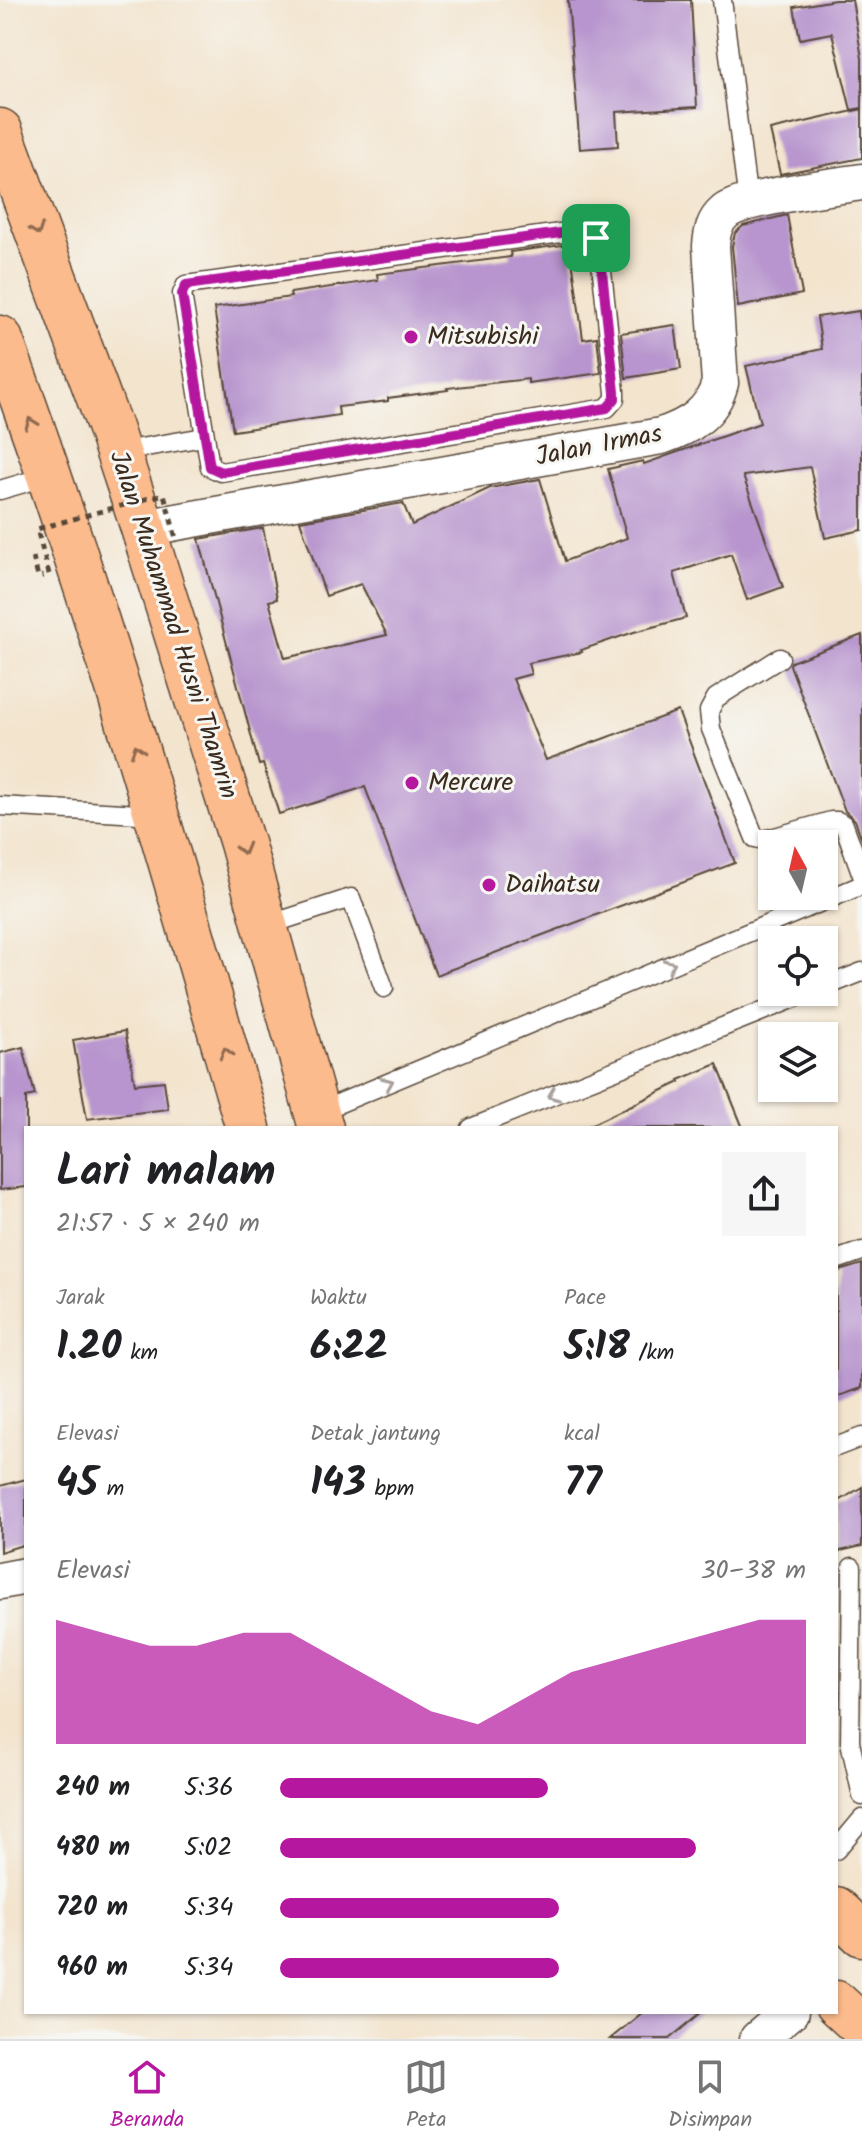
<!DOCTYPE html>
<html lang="id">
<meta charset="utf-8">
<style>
:root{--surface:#fff;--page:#f6f6f6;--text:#202124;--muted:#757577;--line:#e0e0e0;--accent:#b5179e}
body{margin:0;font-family:Kalam,sans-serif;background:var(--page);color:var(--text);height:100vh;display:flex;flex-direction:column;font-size:30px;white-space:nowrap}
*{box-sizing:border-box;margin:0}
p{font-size:26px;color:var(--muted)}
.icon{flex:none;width:44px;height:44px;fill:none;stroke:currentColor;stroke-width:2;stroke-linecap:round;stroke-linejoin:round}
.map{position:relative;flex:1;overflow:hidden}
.drawer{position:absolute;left:24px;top:1126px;width:814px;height:888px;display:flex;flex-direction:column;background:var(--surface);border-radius:0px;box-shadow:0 2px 6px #0004}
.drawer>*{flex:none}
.needle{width:52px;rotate:352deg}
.tools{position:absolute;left:758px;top:830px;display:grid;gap:16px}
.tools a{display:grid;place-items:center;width:80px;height:80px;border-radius:0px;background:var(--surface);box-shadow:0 2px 6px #0004;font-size:40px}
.pin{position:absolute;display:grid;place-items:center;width:68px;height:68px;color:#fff;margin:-34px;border-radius:16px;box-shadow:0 4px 12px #0006}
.round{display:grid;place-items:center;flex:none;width:84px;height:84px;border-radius:0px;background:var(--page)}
.summary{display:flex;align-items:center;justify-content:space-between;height:136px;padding:0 32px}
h1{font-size:44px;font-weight:800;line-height:60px}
.metrics{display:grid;grid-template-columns:repeat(3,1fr);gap:12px;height:136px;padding:8px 32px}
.metrics div{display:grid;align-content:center}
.metrics b{font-size:40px;font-weight:800}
.metrics small{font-size:22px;font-weight:400}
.metrics p{font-size:22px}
.chart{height:224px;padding:16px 32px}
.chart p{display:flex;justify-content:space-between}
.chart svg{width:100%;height:144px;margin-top:8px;fill:var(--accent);opacity:.7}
ul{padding:0 32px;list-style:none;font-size:26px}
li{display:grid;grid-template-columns:128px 96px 1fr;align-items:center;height:60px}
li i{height:20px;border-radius:10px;background:var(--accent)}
.dock{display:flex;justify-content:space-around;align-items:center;height:112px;border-top:2px solid var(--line);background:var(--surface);font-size:22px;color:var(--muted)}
.dock a{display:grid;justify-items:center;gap:4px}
.dock .active{color:var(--accent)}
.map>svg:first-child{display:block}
.building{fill:#b895ce}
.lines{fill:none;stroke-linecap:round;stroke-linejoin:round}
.lane-casing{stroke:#574638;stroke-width:21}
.street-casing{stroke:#574638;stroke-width:39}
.primary-casing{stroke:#574638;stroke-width:47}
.path{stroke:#574638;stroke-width:5;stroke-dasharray:6 6;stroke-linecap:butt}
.lane{stroke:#fff;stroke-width:18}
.street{stroke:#fff;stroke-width:36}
.primary{stroke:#fbbb8c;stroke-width:44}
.path-bridge{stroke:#574638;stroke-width:5;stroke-dasharray:6 6;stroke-linecap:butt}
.oneway{stroke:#916b50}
.oneway2{stroke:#a79f9a}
.route-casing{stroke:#fff;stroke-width:16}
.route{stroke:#b5179e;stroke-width:10}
.poi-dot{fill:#b5179e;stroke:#f6f6f2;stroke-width:3}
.labels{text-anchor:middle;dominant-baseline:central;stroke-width:6;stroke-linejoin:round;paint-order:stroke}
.poi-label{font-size:26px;fill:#3b2a1e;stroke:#f6f6f2;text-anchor:start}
.street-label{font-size:26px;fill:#3b2a1e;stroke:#f6f6f2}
</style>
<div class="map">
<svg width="862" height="2039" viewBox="0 0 862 2039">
<rect width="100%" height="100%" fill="#f6f6f2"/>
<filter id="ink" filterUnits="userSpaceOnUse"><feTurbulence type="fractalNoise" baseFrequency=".0125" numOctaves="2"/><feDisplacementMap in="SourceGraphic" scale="16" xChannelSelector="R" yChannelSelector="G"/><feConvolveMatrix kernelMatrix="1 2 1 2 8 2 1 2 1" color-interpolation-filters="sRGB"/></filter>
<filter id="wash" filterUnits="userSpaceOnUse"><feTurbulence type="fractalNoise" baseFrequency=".006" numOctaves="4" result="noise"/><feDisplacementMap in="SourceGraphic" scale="32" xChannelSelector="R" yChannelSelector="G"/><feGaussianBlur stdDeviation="1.8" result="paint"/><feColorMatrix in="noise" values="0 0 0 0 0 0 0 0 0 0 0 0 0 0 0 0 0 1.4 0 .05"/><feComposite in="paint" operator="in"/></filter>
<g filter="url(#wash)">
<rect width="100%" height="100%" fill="#f3e4ce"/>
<g id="blocks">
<!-- building -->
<g class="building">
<polygon points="568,0 691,0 697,107 616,112 618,146 580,149"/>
<polygon points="835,0 852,0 862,58 862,108 851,110 832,33 800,39 794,7"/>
<polygon points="862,109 862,158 780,174 770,130"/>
<polygon points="787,215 802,294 738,307 732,246 735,233 743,226"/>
<polygon points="570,244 583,339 597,337 601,373 528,383 528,379 447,388 448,390 388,398 388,401 338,407 339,415 233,431 214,308 291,297 290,293 378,280 377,274 511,257 510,252"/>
<polygon points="859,311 862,332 862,530 825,538 810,467 743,476 783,587 747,600 731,554 674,573 686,618 634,632 581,650 582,652 528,663 531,674 513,679 546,760 678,711 735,863 436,975 365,787 279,814 263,764 259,765 199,539 263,528 277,599 269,601 285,658 387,635 361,584 326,596 300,521 403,503 412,525 490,488 540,479 565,561 627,538 608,469 643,461 644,464 760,423 746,366 822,349 817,317"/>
<polygon points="675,325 681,369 626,378 621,333"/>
<polygon points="862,635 862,840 855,820 845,811 790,665 791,662"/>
<polygon points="125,1031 135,1084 164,1081 168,1109 87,1119 73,1040"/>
<polygon points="23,1047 35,1095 26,1097 26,1187 0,1190 0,1053"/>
<polygon points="717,1064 743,1128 584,1128 680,1082 679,1080"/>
<polygon points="862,1264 862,1388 836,1397 836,1272"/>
<polygon points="26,1479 26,1544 0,1552 0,1486"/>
<polygon points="862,1487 862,1546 836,1552 836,1503"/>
<polygon points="643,2012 702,2012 669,2039 610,2039"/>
</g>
</g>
</g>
<g filter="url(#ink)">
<use href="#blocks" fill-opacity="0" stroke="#574638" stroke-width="2"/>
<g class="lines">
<defs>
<g id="lane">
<polyline points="722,0 748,202"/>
<path d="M575 231C587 230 594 232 599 244L615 392V399L607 408 221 472 210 467 182 294 186 285Z"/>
<polyline points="117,452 204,437"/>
<polyline points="0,490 51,475"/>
<polyline points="780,658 716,698 709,711 711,729 755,838 764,840 831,821 838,821 844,825 862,875"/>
<polyline points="0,806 157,815"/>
<polyline points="265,926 351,898 384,988"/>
<polyline points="824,987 862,972"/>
<polyline points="316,1113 862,885"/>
<polyline points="471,1128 810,992"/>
<polyline points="836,1260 862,1251"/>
<polyline points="836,1447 862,1437"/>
<polyline points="852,1567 850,1742 862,1796"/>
<polyline points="836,1850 862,1819"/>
</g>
<g id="street">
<path d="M143 528 661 436C689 427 712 413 720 383L711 246C712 233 714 221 725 212 741 198 836 186 862 182"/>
<polyline points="0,1581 26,1576"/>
<polyline points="758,2039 790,2012"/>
</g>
<g id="primary">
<polyline points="0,131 110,428 143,528 242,843 321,1128"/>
<path d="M0 338C96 597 171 863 248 1128"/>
<polyline points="836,1909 862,1934"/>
<polyline points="836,2003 862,2027"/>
</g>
</defs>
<!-- lane casing -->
<use href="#lane" class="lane-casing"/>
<!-- street casing -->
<use href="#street" class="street-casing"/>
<!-- primary casing -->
<use href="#primary" class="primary-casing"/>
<!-- path -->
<polyline class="path" points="33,557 38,577 43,576"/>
<!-- lane -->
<use href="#lane" class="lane"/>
<!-- street -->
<use href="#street" class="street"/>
<!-- primary -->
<use href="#primary" class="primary"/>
<!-- path-bridge -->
<polyline class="path-bridge" points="49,574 37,529 164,494 177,542"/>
</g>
<!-- one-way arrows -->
<defs><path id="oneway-chevron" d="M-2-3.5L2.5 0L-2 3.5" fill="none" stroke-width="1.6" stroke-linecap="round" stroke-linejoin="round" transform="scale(2)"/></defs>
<g class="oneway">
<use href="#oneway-chevron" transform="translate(37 230) rotate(70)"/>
<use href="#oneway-chevron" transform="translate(31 423) rotate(-110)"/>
<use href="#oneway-chevron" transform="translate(137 750) rotate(-108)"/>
<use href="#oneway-chevron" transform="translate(243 849) rotate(74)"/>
<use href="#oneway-chevron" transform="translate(226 1053) rotate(-106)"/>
</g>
<g class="oneway2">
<use href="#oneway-chevron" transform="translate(670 965) rotate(-23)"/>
<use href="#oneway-chevron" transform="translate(388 1083) rotate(-23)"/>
<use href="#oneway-chevron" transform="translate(553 1095) rotate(158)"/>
</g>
</g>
<g class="lines" filter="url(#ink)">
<defs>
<path id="route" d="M575 231C587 230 594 232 599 244L615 392V399L607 408 221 472 210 467 182 294 186 285Z"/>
</defs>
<!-- route casing -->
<use href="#route" class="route-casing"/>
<!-- route -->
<use href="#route" class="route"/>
</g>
<!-- markers -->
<g class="poi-dot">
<circle cx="411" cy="337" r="8"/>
<circle cx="412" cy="783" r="8"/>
<circle cx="489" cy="885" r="8"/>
</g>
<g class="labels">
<!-- poi labels -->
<g class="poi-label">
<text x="427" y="337">Mitsubishi</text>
<text x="428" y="783">Mercure</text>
<text x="505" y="885">Daihatsu</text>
</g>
<!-- street labels -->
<g class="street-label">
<text transform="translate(599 446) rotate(-11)">Jalan Irmas</text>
<text transform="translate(173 625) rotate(72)">Jalan Muhammad Husni Thamrin</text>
</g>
</g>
</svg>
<div class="tools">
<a><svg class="needle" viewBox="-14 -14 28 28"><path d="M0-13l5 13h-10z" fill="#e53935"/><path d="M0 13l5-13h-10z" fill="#757577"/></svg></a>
<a><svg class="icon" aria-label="locate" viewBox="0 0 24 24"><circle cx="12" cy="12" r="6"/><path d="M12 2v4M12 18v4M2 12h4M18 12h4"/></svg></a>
<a><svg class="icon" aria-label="layers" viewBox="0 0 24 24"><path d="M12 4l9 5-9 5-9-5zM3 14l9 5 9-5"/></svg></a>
</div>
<div class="pin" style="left:596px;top:238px;background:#1e9e55"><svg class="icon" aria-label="arrive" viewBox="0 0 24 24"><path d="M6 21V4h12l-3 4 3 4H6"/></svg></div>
<section class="drawer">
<div class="summary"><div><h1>Lari malam</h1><p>21:57 · 5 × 240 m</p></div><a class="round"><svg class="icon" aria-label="share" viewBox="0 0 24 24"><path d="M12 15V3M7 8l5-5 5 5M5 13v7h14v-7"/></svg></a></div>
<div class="metrics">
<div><p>Jarak</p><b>1.20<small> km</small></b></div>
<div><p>Waktu</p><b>6:22</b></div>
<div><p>Pace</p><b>5:18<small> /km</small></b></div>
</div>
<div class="metrics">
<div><p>Elevasi</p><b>45<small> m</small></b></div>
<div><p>Detak jantung</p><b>143<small> bpm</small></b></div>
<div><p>kcal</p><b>77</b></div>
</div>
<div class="chart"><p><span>Elevasi</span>30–38 m</p>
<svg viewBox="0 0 160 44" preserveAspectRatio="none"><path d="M0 44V6L10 10L20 14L30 14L40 10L50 10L60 18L70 26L80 34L90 38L100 30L110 22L120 18L130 14L140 10L150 6L160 6V44z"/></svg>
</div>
<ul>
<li><b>240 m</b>5:36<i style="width:51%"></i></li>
<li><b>480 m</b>5:02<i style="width:79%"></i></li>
<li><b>720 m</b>5:34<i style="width:53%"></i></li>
<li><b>960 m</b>5:34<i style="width:53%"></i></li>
</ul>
</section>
</div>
<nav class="dock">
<a class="active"><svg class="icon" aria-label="home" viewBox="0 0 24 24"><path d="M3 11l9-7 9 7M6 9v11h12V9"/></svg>Beranda</a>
<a><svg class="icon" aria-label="map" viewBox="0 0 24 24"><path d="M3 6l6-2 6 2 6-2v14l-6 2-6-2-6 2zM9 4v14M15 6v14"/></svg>Peta</a>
<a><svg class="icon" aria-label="saved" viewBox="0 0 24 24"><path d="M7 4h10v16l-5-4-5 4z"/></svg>Disimpan</a>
</nav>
